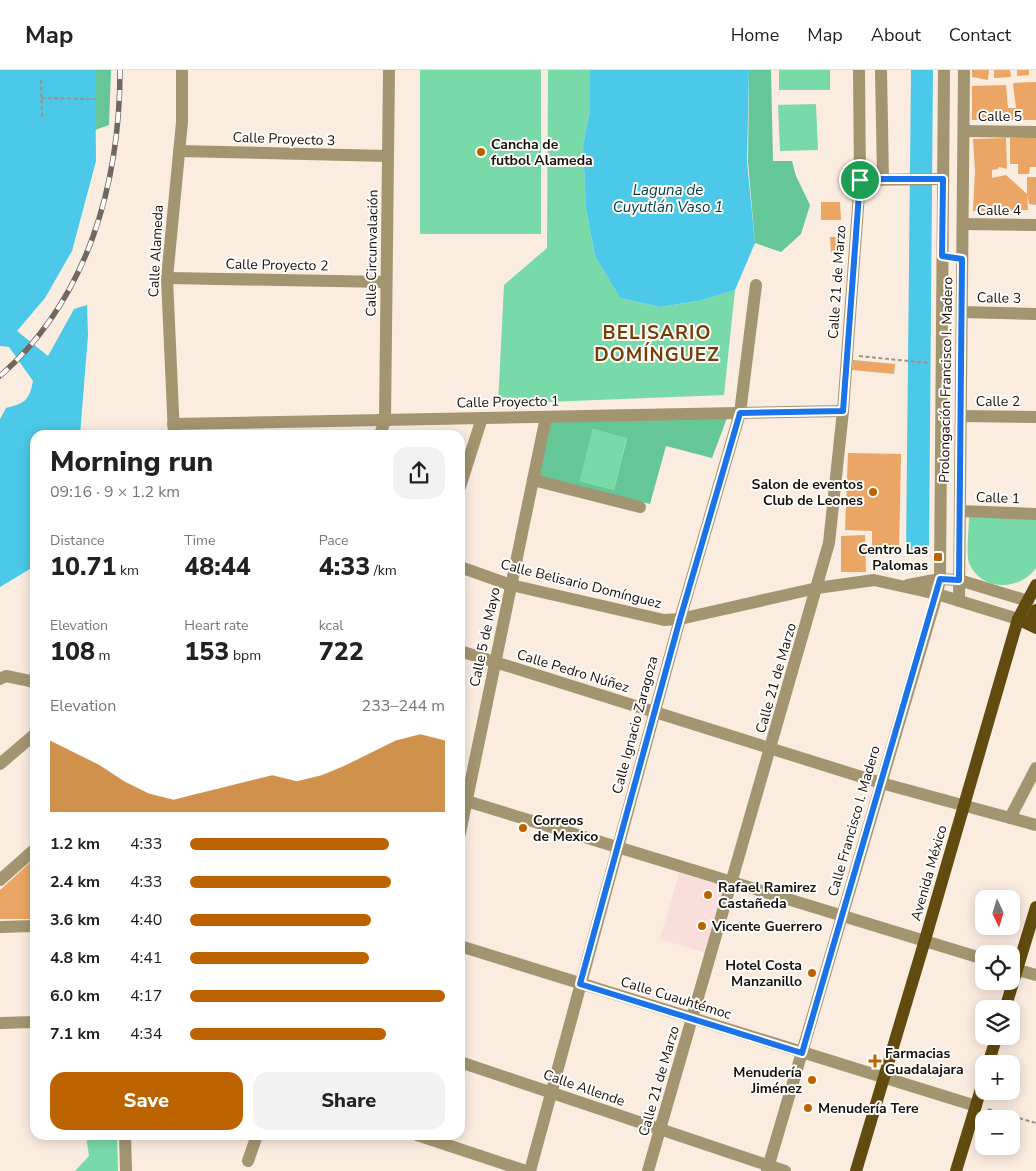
<!DOCTYPE html>
<meta charset="utf-8">
<style>
:root{--surface:#fff;--page:#f2f2f2;--text:#222;--muted:#767676;--line:#e0e0e0;--accent:#bc6300}
body{margin:0;font-family:"Nunito Sans",sans-serif;background:var(--page);color:var(--text);height:100vh;display:flex;flex-direction:column;font-size:19px;white-space:nowrap}
*{box-sizing:border-box;margin:0}
p{font-size:16px;color:var(--muted)}
.icon{flex:none;width:28px;height:28px;fill:none;stroke:currentColor;stroke-width:2;stroke-linecap:round;stroke-linejoin:round}
.map{position:relative;flex:1;overflow:hidden}
.drawer{position:absolute;left:30px;top:360px;width:435px;height:710px;display:flex;flex-direction:column;background:var(--surface);border-radius:15px;box-shadow:0 2px 12px #0003}
.drawer>*{flex:none}
.needle{width:32px;rotate:176deg}
.controls{position:absolute;left:975px;top:820px;display:grid;gap:10px}
.controls a{display:grid;place-items:center;width:45px;height:45px;border-radius:10px;background:var(--surface);box-shadow:0 2px 12px #0003;font-size:25px}
.pin{position:absolute;display:grid;place-items:center;width:42px;height:42px;color:#fff;margin:-21px;border:2px solid #fff;border-radius:50%;box-shadow:0 1px 5px #0007}
.round{display:grid;place-items:center;flex:none;width:52px;height:52px;border-radius:15px;background:var(--page)}
.summary{display:flex;align-items:center;justify-content:space-between;height:85px;padding:0 20px}
h1{font-size:28px;font-weight:800;line-height:38px}
.metrics{display:grid;grid-template-columns:repeat(3,1fr);gap:8px;height:85px;padding:5px 20px}
.metrics div{display:grid;align-content:center}
.metrics b{font-size:25px;font-weight:800}
.metrics small{font-size:14px;font-weight:400}
.metrics p{font-size:14px}
.chart{height:140px;padding:10px 20px}
.chart p{display:flex;justify-content:space-between}
.chart svg{width:100%;height:90px;margin-top:5px;fill:var(--accent);opacity:.7}
.action{display:flex;gap:10px;margin-top:auto;padding:10px 20px}
.action a{flex:1;height:58px;border-radius:15px;background:var(--accent);color:#fff;font-size:20px;font-weight:800;line-height:58px;text-align:center}
.action a+a{background:var(--page);color:var(--text)}
ul{padding:0 20px;list-style:none;font-size:16px}
li{display:grid;grid-template-columns:80px 60px 1fr;align-items:center;height:38px}
li i{height:12px;border-radius:6px;background:var(--accent)}
header{display:flex;align-items:center;gap:30px;box-sizing:border-box;height:70px;padding:0 25px;background:var(--surface);border-bottom:1px solid var(--line)}
header strong{font-size:24px}
nav{display:flex;gap:28px;margin-inline-start:auto;font-size:18px}
.map>svg:first-child{display:block}
.education{fill:#f9dedb}
.green{fill:#78d9a9}
.forest{fill:#65c798;fill-rule:evenodd}
.water{fill:#4cc9e8}
.building{fill:#eba564}
.lines{fill:none;stroke-linecap:round;stroke-linejoin:round}
.path{stroke:#9d9289;stroke-width:2;stroke-dasharray:4 2.5;stroke-linecap:butt}
.minor{stroke:#a49571;stroke-width:12}
.major{stroke:#614b0f;stroke-width:12}
.rail-casing{stroke:#706760;stroke-width:5.5}
.rail{stroke:#fffcfa;stroke-width:4;stroke-dasharray:11;stroke-linecap:butt}
.route-casing{stroke:#fff;stroke-width:10}
.route{stroke:#1a73e8;stroke-width:6}
.poi-dot{fill:#bc6300;stroke:#fffcfa;stroke-width:2}
.labels{text-anchor:middle;dominant-baseline:central;stroke-width:4;stroke-linejoin:round;paint-order:stroke}
.street-label{font-size:14px;fill:#15110c;stroke:#fffcfa}
.poi-label{font-size:14px;font-weight:bold;fill:#15110c;stroke:#fffcfa;text-anchor:start}
.water-label{font-size:15px;font-style:italic;fill:#013d49;stroke:#fffcfa}
.district-label{font-size:19px;font-weight:bold;letter-spacing:1px;fill:#753c03;stroke:#fffcfa}
</style>
<header>
<strong>Map</strong>
<nav><a>Home</a><a>Map</a><a>About</a><a>Contact</a></nav>
</header>
<div class="map">
<svg width="1036" height="1101" viewBox="0 0 1036 1101">
<rect width="100%" height="100%" fill="#fbece0"/>
<!-- education -->
<polygon class="education" points="679,803 719,814 716,823 723,825 706,883 660,869"/>
<!-- green -->
<g class="green">
<rect x="420" y="0" width="121" height="164"/>
<polygon points="548,0 590,0 590,40 583,76 586,139 595,186 620,228 660,237 698,231 735,220 724,325 498,334 504,215 547,178"/>
<rect x="779" y="0" width="51" height="20"/>
<polygon points="816,34 818,80 780,81 778,35"/>
<polygon points="593,359 627,367 614,420 580,411"/>
<path d="M969 447 1036 449V498C1020 521 981 522 969 493 966 485 969 457 969 447Z"/>
<polygon points="86,1065 117,1065 118,1101 75,1101 89,1086"/>
</g>
<!-- forest -->
<g class="forest">
<polygon points="95,0 111,0 109,55 95,60"/>
<polygon points="749,0 771,0 773,91 792,91 796,106 810,135 801,164 781,182 755,173 748,92"/>
<path d="M552 347 727 348 712 388 666 376 650 434 538 406ZM593 359 627 368 614 420 580 411Z"/>
</g>
<!-- water -->
<g class="water">
<path d="M0 0H95L96 91 72 181 45 228 17 261 48 286 74 239 87 235 88 265 80 365H35V496L0 517V349L6 338C25 333 29 331 33 311L9 277 0 276Z"/>
<polygon points="590,0 749,0 747,92 755,173 735,220 698,231 660,237 620,228 595,186 586,139 583,76 590,40"/>
<polygon points="911,0 933,0 929,484 906,483"/>
</g>
<!-- building -->
<g class="building">
<polygon points="972,0 989,0 988,10 972,7"/>
<polygon points="994,0 1010,0 1011,7 994,8"/>
<polygon points="1017,0 1029,0 1029,5 1017,6"/>
<polygon points="1036,12 1036,50 972,50 972,16 1006,15 1008,38 1016,38 1013,13"/>
<polygon points="1036,67 1036,97 1030,97 1029,104 1018,104 1018,94 1010,94 1010,68"/>
<polygon points="1006,68 1007,99 999,97 998,99 992,100 992,108 1006,105 1027,124 1027,107 1036,107 1036,135 1029,134 1027,124 1028,140 973,141 975,101 973,69"/>
<polygon points="821,132 840,132 841,150 821,150"/>
<polygon points="830,167 842,167 843,182 831,183"/>
<polygon points="853,290 895,294 894,304 852,300"/>
<polygon points="848,383 901,384 899,483 872,482 872,461 845,460"/>
<polygon points="865,465 866,502 841,502 841,466"/>
<polygon points="35,788 35,849 0,849 0,820"/>
</g>
<g class="lines">
<!-- path -->
<g class="path">
<polyline points="41,10 42,47"/>
<polyline points="41,28 95,29"/>
<polyline points="859,286 928,293"/>
<polyline points="988,1039 1036,1053"/>
</g>
<!-- minor -->
<g class="minor">
<polyline points="881,0 883,109"/>
<polyline points="964,61 1036,62"/>
<polyline points="179,81 388,86"/>
<polyline points="860,110 943,109"/>
<polyline points="963,154 1036,155"/>
<polyline points="167,208 386,212"/>
<polyline points="962,242 1036,244"/>
<polyline points="961,346 1036,347"/>
<polyline points="173,354 843,341"/>
<polyline points="174,365 167,208 182,52 182,0"/>
<polyline points="380,365 385,350 389,0"/>
<polyline points="533,410 640,437"/>
<polyline points="460,417 482,348"/>
<polyline points="960,441 1036,444"/>
<polyline points="460,497 511,515 664,550 680,549 817,518 874,510 937,524 1018,549"/>
<polyline points="908,515 940,509 959,510 1028,531"/>
<polyline points="959,531 964,0"/>
<polyline points="460,581 881,713 1036,755"/>
<polyline points="0,609 6,606 35,612"/>
<polyline points="0,694 35,664"/>
<polyline points="460,729 984,889"/>
<polyline points="1010,748 1036,698"/>
<polyline points="460,763 546,347"/>
<polyline points="0,810 35,779"/>
<polyline points="0,857 35,856"/>
<polyline points="460,876 976,1036"/>
<polyline points="1011,898 1036,905"/>
<polyline points="0,953 35,952"/>
<polyline points="460,992 785,1101"/>
<polyline points="125,1065 126,1101"/>
<polyline points="417,1065 526,1101"/>
<polyline points="248,1091 257,1065"/>
<polyline points="530,1101 680,549 740,343 756,215"/>
<polyline points="648,1101 829,473 843,341 860,110 859,0"/>
<polyline points="767,1101 937,524 940,509 944,0"/>
</g>
<!-- major -->
<g class="major">
<polyline points="1018,549 1036,558"/>
<polyline points="1029,554 1036,540"/>
<polyline points="1005,939 1036,837"/>
<polyline points="988,994 997,966"/>
<polyline points="856,1101 925,870 1018,549 1036,515"/>
<polyline points="956,1101 984,1009"/>
</g>
<defs>
<path id="rail" d="M0 306C88 229 120 113 120 0"/>
</defs>
<!-- rail casing -->
<use href="#rail" class="rail-casing"/>
<!-- rail -->
<use href="#rail" class="rail"/>
</g>
<g class="lines">
<defs>
<polygon id="route" points="883,109 943,109 942,186 962,189 959,510 940,509 802,983 580,914 680,549 740,343 843,341 860,110"/>
</defs>
<!-- route casing -->
<use href="#route" class="route-casing"/>
<!-- route -->
<use href="#route" class="route"/>
</g>
<!-- markers -->
<g class="poi-dot">
<circle cx="481" cy="82" r="5"/>
<circle cx="873" cy="422" r="5"/>
<rect x="933" y="482" width="10" height="10" rx="2.5"/>
<circle cx="523" cy="758" r="5"/>
<circle cx="708" cy="825" r="5"/>
<circle cx="702" cy="856" r="5"/>
<circle cx="812" cy="903" r="5"/>
<path d="M872.5 983.5h5v5h5v5h-5v5h-5v-5h-5v-5h5z"/>
<circle cx="812" cy="1010" r="5"/>
<circle cx="808" cy="1038" r="5"/>
</g>
<g class="labels">
<!-- street labels -->
<g class="street-label">
<text x="1000" y="46">Calle 5</text>
<text transform="translate(284 69) rotate(2)">Calle Proyecto 3</text>
<text x="999" y="140">Calle 4</text>
<text transform="translate(156 181) rotate(-87)">Calle Alameda</text>
<text transform="translate(372 183) rotate(-89)">Calle Circunvalación</text>
<text transform="translate(277 195) rotate(1)">Calle Proyecto 2</text>
<text transform="translate(837 212) rotate(-86)">Calle 21 de Marzo</text>
<text transform="translate(999 228) rotate(1)">Calle 3</text>
<text transform="translate(946 310) rotate(-89)">Prolongación Francisco I. Madero</text>
<text x="998" y="331">Calle 2</text>
<text transform="translate(508 332) rotate(-1)">Calle Proyecto 1</text>
<text transform="translate(998 428) rotate(2)">Calle 1</text>
<text transform="translate(581 514) rotate(14)">Calle Belisario Domínguez</text>
<text transform="translate(485 567) rotate(-78)">Calle 5 de Mayo</text>
<text transform="translate(573 601) rotate(17)">Calle Pedro Núñez</text>
<text transform="translate(776 608) rotate(-74)">Calle 21 de Marzo</text>
<text transform="translate(635 655) rotate(-75)">Calle Ignacio Zaragoza</text>
<text transform="translate(854 751) rotate(-74)">Calle Francisco I. Madero</text>
<text transform="translate(929 803) rotate(-74)">Avenida México</text>
<text transform="translate(676 928) rotate(17)">Calle Cuauhtémoc</text>
<text transform="translate(659 1011) rotate(-74)">Calle 21 de Marzo</text>
<text transform="translate(584 1018) rotate(19)">Calle Allende</text>
</g>
<!-- poi labels -->
<g class="poi-label">
<text x="491" y="74">Cancha de<tspan x="491" dy="16">futbol Alameda</tspan></text>
<text x="863" y="414" text-anchor="end">Salon de eventos<tspan x="863" dy="16">Club de Leones</tspan></text>
<text x="928" y="479" text-anchor="end">Centro Las<tspan x="928" dy="16">Palomas</tspan></text>
<text x="533" y="750">Correos<tspan x="533" dy="16">de Mexico</tspan></text>
<text x="718" y="817">Rafael Ramirez<tspan x="718" dy="16">Castañeda</tspan></text>
<text x="712" y="856">Vicente Guerrero</text>
<text x="802" y="895" text-anchor="end">Hotel Costa<tspan x="802" dy="16">Manzanillo</tspan></text>
<text x="885" y="983">Farmacias<tspan x="885" dy="16">Guadalajara</tspan></text>
<text x="802" y="1002" text-anchor="end">Menudería<tspan x="802" dy="16">Jiménez</tspan></text>
<text x="818" y="1038">Menudería Tere</text>
</g>
<!-- water labels -->
<g class="water-label">
<text x="668" y="120">Laguna de<tspan x="668" dy="17">Cuyutlán Vaso 1</tspan></text>
</g>
<!-- district labels -->
<g class="district-label">
<text x="657" y="263">BELISARIO<tspan x="657" dy="22">DOMÍNGUEZ</tspan></text>
</g>
</g>
</svg>
<div class="controls">
<a><svg class="needle" viewBox="-14 -14 28 28"><path d="M0-13l5 13h-10z" fill="#e53935"/><path d="M0 13l5-13h-10z" fill="#767676"/></svg></a>
<a><svg class="icon" aria-label="locate" viewBox="0 0 24 24"><circle cx="12" cy="12" r="6"/><path d="M12 2v4M12 18v4M2 12h4M18 12h4"/></svg></a>
<a><svg class="icon" aria-label="layers" viewBox="0 0 24 24"><path d="M12 4l9 5-9 5-9-5zM3 14l9 5 9-5"/></svg></a>
<a>+</a>
<a>−</a>
</div>
<div class="pin" style="left:860px;top:110px;background:#1e9e55"><svg class="icon" aria-label="arrive" viewBox="0 0 24 24"><path d="M6 21V4h12l-3 4 3 4H6"/></svg></div>
<section class="drawer">
<div class="summary"><div><h1>Morning run</h1><p>09:16 · 9 × 1.2 km</p></div><a class="round"><svg class="icon" aria-label="share" viewBox="0 0 24 24"><path d="M12 15V3M7 8l5-5 5 5M5 13v7h14v-7"/></svg></a></div>
<div class="metrics">
<div><p>Distance</p><b>10.71<small> km</small></b></div>
<div><p>Time</p><b>48:44</b></div>
<div><p>Pace</p><b>4:33<small> /km</small></b></div>
</div>
<div class="metrics">
<div><p>Elevation</p><b>108<small> m</small></b></div>
<div><p>Heart rate</p><b>153<small> bpm</small></b></div>
<div><p>kcal</p><b>722</b></div>
</div>
<div class="chart"><p><span>Elevation</span>233–244 m</p>
<svg viewBox="0 0 160 44" preserveAspectRatio="none"><path d="M0 44V9L10 15L20 21L30 29L40 35L50 38L60 35L70 32L80 29L90 26L100 29L110 26L120 21L130 15L140 9L150 6L160 9V44z"/></svg>
</div>
<ul>
<li><b>1.2 km</b>4:33<i style="width:78%"></i></li>
<li><b>2.4 km</b>4:33<i style="width:79%"></i></li>
<li><b>3.6 km</b>4:40<i style="width:71%"></i></li>
<li><b>4.8 km</b>4:41<i style="width:70%"></i></li>
<li><b>6.0 km</b>4:17<i style="width:100%"></i></li>
<li><b>7.1 km</b>4:34<i style="width:77%"></i></li>
</ul>
<div class="action"><a>Save</a><a>Share</a></div>
</section>
</div>
